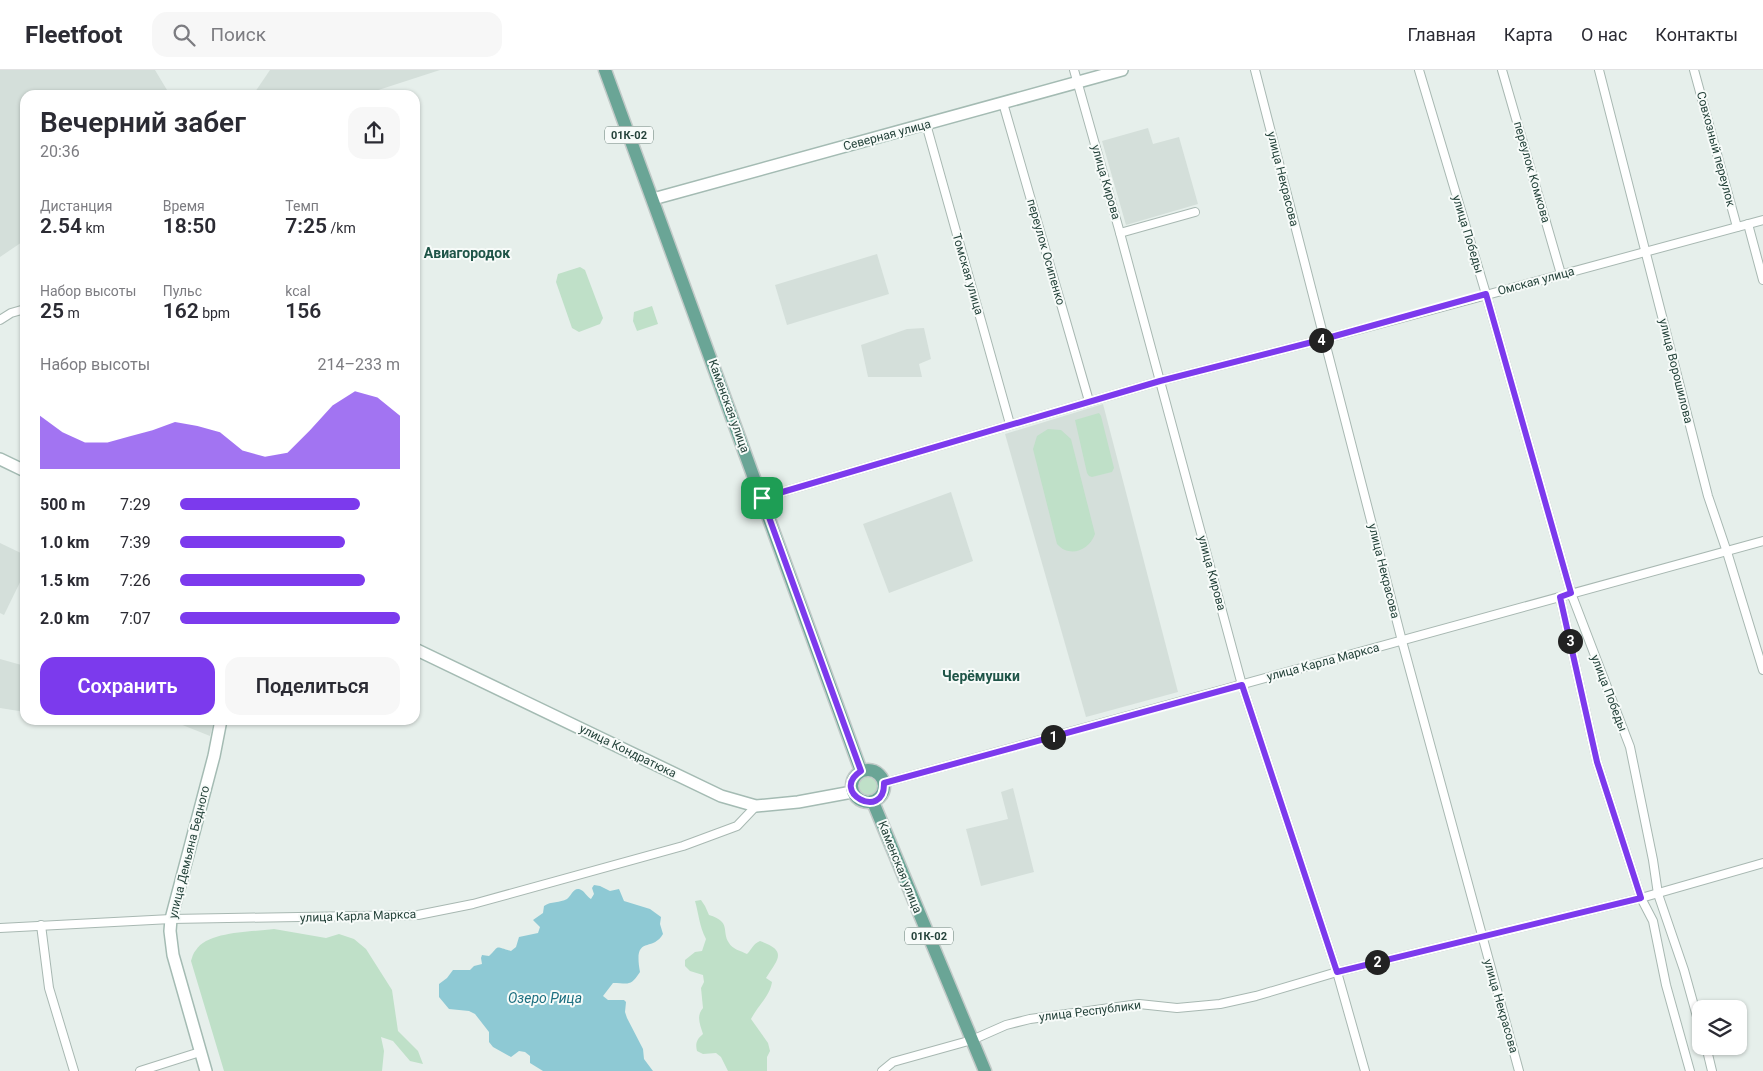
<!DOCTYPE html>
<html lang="ru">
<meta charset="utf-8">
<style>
:root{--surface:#fff;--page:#f7f7f7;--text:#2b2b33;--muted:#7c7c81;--line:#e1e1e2;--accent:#7c3aed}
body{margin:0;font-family:Roboto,sans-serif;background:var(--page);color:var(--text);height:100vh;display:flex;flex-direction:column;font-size:19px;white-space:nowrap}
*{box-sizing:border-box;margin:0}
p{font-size:16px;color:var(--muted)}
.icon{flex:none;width:28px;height:28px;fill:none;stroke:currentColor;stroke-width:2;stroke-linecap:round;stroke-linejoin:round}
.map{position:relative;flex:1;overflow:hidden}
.panel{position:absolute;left:20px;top:20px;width:400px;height:635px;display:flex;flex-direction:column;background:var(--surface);border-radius:15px;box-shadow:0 1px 4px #0004}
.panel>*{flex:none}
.buttons{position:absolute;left:1692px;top:930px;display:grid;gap:10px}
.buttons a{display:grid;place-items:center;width:55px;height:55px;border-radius:10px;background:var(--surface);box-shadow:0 1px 4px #0004;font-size:25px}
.pin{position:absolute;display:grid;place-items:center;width:42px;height:42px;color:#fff;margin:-21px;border-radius:10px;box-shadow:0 2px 8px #0006}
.km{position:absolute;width:25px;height:25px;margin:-12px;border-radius:50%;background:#222;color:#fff;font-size:14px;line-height:25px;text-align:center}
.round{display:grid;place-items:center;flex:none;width:52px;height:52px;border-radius:15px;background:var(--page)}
.summary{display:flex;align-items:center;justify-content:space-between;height:85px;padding:0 20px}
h1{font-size:28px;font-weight:600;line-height:38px}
.stats{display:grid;grid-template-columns:repeat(3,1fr);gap:8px;height:85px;padding:5px 20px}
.stats div{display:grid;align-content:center}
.stats b{font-size:21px;font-weight:600}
.stats small{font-size:14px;font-weight:400}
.stats p{font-size:14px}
.chart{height:140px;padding:10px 20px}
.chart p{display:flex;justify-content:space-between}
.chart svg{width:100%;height:90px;margin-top:5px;fill:var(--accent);opacity:.7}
.cta{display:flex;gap:10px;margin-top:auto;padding:10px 20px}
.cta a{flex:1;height:58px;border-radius:15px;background:var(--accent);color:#fff;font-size:20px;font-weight:600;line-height:58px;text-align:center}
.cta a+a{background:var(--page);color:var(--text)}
ul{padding:0 20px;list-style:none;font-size:16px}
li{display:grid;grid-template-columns:80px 60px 1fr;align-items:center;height:38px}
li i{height:12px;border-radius:6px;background:var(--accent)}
header{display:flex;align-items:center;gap:30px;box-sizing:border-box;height:70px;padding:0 25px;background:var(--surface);border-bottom:1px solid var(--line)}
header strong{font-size:24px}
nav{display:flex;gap:28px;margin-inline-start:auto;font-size:18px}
.search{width:350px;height:45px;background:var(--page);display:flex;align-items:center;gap:12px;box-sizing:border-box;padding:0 18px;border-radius:15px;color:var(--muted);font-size:19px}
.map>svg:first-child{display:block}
.built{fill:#d4dfda}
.green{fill:#bfe0c8}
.water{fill:#8ec9d4}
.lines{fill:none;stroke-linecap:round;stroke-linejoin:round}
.street-casing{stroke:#a8b8b2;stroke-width:10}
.secondary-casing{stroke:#a4bbb3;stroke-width:14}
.primary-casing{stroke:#c2cac8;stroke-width:15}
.street{stroke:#fff;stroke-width:8}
.secondary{stroke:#fff;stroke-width:11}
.primary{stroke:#6aa596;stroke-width:12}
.route-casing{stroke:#fff;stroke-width:10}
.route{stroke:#7c3aed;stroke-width:6}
.labels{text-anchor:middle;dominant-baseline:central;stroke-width:4;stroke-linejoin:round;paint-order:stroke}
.shield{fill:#f7fbf9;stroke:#637a73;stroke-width:1}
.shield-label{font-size:11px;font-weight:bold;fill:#24423a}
.street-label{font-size:12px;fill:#24423a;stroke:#f7fbf9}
.neighbourhood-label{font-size:14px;font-weight:bold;fill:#1f5548;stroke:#f7fbf9}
.water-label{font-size:14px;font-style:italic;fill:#1c6f80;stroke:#f7fbf9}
</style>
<header>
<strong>Fleetfoot</strong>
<div class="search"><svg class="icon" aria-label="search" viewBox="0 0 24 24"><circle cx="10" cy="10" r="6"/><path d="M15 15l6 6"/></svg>Поиск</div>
<nav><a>Главная</a><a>Карта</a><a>О нас</a><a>Контакты</a></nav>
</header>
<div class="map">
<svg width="1763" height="1001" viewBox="0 0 1763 1001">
<rect width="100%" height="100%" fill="#e6efeb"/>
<!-- built -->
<g class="built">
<polygon points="0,0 155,0 170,25 25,25 25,170 0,187"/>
<polygon points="270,0 440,0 363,25 253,25"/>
<polygon points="1148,58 1153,74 1179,67 1198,134 1126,155 1102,71"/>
<polygon points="877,184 889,224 787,255 775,215"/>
<polygon points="924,258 931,289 919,294 922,307 868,307 861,275 907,259"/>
<polygon points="1103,334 1178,622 1086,647 1005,364"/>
<polygon points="951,422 973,491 889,523 863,454"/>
<polygon points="0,473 25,485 25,502 4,545 0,543"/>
<polygon points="0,589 25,596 25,642 0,638"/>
<polygon points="170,650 214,650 210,666"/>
<polygon points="1013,718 1034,802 981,816 966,759 1008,749 1001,722"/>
</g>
<!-- green -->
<g class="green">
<polygon points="580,197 585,200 603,248 600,254 579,262 572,258 556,212 558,204"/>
<polygon points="652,236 658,254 637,261 633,251 634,242"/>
<polygon points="1099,343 1101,346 1114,398 1112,402 1092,407 1089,406 1087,403 1075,350"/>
<path d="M1048 359 1061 360 1071 369 1095 464C1089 481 1069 488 1057 474L1033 379 1037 366Z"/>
<circle cx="868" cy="716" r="14"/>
<path d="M701 830 705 836 709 845C732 852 721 861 729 873 732 879 741 881 747 884 752 879 753 874 760 871 787 881 779 888 766 908L772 912C770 926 757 937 751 949L768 973 770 981 767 987V1001H728L721 987 716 983 703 984 697 981C695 973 697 969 703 964 700 954 696 946 703 938L701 918 704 912 703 905 690 901 685 896V890L695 882 702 881 706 869C699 855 699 845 695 831Z"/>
<path d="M274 859 326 868 339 864 354 869 366 879 392 920 398 961 418 981 423 994 410 991 393 971 381 967 384 981 382 1001H224L191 891C192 888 193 883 196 880 208 861 252 862 274 859Z"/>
</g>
<!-- water -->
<path class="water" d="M594 815 600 816 610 821 619 819 624 831 650 839 661 847 660 854 663 864C652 883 633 864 640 902 630 917 629 913 613 913L603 926 608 930H624L626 932 625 942 627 948 643 979 644 989 653 1001H543L530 993V986L525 982 519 981 511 987 493 977 489 972V962L475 944 469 941 449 939 439 927V914L447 908 453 900H470L474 896 482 894 481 888 482 885 489 886C500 875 494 876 511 881L516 877 519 867 538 863 540 857 533 850 543 843 544 836C551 831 560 833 567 829 571 826 573 818 579 819 584 820 587 827 591 829L594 824 592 818Z"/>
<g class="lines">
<defs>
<g id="street">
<polyline points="1074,0 1120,163 1242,615 1337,902 1365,1001"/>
<polyline points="1255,0 1402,571 1519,1001"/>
<polyline points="1419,0 1486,224 1571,523 1630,677 1653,790 1658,824 1684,900 1701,961"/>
<polyline points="1502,0 1561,204"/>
<polyline points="1599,0 1708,426 1727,482 1763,600"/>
<polyline points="1694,0 1737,157"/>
<polyline points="1003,33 1089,331"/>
<polyline points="926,54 1010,354"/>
<polyline points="1748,154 1763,210"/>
<polyline points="1120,163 1195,142"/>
<polyline points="0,250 11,243 25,239"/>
<polyline points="762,428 1160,311 1324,269 1763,150"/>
<polyline points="1560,527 1597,692 1641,828 1653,851 1666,915 1690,1001"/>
<polyline points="884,713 1763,471"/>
<polyline points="41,855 49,918 74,1001"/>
<polyline points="0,858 171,849 418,845 473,834 683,776 737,756 756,736"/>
<polyline points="1706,976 1712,1001"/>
<polyline points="140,1001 200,982"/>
<polyline points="882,1001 893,992 972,970 1006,955 1030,949 1139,934 1177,938 1220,934 1256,926 1337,902 1641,828 1763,793"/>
</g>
<g id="secondary">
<polyline points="653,129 1122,0"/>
<polyline points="0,389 25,401"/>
<polyline points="415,579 721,726 756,736 798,732 852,722"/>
<polyline points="206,1001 173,885 170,861 171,849 214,686 221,650"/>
</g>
<g id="primary">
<polyline points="605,0 861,701"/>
<circle cx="868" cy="716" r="16"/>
<polyline points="873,732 985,1001"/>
</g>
</defs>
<!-- street casing -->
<use href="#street" class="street-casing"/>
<!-- secondary casing -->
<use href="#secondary" class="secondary-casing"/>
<!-- primary casing -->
<use href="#primary" class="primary-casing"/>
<!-- street -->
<use href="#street" class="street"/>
<!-- secondary -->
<use href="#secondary" class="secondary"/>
<!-- primary -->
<use href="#primary" class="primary"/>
</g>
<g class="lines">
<defs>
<path id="route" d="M1486 224 1571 523 1560 527 1597 692 1641 828 1337 902 1242 615 884 713C885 752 828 722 861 701L762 428 1160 311 1324 269Z"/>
</defs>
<!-- route casing -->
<use href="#route" class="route-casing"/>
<!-- route -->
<use href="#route" class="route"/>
</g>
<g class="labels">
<!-- shield labels -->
<g class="shield">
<rect x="605" y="56.5" width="48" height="17" rx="4"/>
<rect x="905" y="857.5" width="48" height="17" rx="4"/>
</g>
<g class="shield-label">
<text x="629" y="65">01К-02</text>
<text x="929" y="866">01К-02</text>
</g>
<!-- street labels -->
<g class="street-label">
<text transform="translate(887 65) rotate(-15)">Северная улица</text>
<text transform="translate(1716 79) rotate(75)">Совхозный переулок</text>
<text transform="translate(1532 102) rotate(74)">переулок Комкова</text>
<text transform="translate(1283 109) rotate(76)">улица Некрасова</text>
<text transform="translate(1106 112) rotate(74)">улица Кирова</text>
<text transform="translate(1468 164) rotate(73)">улица Победы</text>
<text transform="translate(1046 182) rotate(74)">переулок Осипенко</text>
<text transform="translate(968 204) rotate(74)">Томская улица</text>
<text transform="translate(1536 211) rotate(-15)">Омская улица</text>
<text transform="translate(1676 301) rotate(76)">улица Ворошилова</text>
<text transform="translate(729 336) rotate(70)">Каменская улица</text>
<text transform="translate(1384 501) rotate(76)">улица Некрасова</text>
<text transform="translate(1212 503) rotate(75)">улица Кирова</text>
<text transform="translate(1323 592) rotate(-15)">улица Карла Маркса</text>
<text transform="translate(1609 623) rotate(69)">улица Победы</text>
<text transform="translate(628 681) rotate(26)">улица Кондратюка</text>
<text transform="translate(189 782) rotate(-76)">улица Демьяна Бедного</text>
<text transform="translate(900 797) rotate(68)">Каменская улица</text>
<text transform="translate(358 846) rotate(-2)">улица Карла Маркса</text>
<text transform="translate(1501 936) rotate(74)">улица Некрасова</text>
<text transform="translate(1090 941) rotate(-7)">улица Республики</text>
</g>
<!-- neighbourhood labels -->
<g class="neighbourhood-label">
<text x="467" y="183">Авиагородок</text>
<text x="981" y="606">Черёмушки</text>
</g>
<!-- water labels -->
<g class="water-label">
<text x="545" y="928">Озеро Рица</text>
</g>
</g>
</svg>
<div class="buttons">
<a><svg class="icon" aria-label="layers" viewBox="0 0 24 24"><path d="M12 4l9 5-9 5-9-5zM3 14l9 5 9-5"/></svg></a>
</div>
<div class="pin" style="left:762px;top:428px;background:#1e9e55"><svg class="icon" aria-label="arrive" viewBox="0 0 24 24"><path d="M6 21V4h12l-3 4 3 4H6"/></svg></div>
<b class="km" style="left:1053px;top:667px">1</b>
<b class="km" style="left:1377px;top:892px">2</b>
<b class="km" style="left:1570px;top:571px">3</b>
<b class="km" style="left:1321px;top:270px">4</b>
<section class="panel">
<div class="summary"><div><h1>Вечерний забег</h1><p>20:36</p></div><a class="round"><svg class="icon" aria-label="share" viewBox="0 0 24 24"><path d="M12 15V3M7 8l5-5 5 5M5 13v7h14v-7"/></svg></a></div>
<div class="stats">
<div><p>Дистанция</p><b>2.54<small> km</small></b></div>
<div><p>Время</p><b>18:50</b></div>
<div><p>Темп</p><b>7:25<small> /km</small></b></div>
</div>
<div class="stats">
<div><p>Набор высоты</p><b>25<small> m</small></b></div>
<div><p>Пульс</p><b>162<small> bpm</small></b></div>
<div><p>kcal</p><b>156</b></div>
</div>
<div class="chart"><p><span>Набор высоты</span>214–233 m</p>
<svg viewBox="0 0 160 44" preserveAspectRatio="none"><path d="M0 44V18L10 26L20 31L30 31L40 28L50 25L60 21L70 23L80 26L90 35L100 38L110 36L120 25L130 13L140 6L150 9L160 18V44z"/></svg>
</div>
<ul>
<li><b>500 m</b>7:29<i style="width:82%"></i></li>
<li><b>1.0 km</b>7:39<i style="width:75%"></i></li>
<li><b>1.5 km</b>7:26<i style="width:84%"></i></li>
<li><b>2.0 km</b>7:07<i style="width:100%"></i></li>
</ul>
<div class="cta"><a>Сохранить</a><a>Поделиться</a></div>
</section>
</div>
